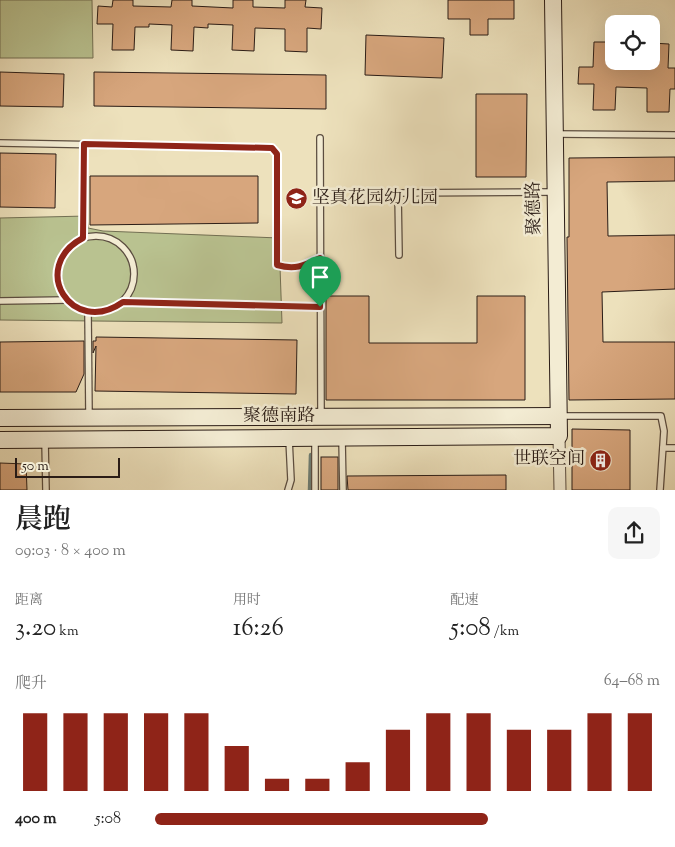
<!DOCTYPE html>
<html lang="zh">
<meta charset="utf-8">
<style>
:root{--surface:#fff;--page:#f6f6f6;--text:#222;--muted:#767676;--accent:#8f2418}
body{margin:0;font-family:"Sorts Mill Goudy","Noto Serif SC",serif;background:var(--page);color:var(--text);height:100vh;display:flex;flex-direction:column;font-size:19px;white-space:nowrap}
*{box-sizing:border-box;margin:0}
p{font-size:16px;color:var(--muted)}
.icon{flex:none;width:28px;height:28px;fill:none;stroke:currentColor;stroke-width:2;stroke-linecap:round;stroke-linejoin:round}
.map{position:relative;height:490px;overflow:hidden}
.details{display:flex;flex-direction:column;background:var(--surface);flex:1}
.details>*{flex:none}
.buttons{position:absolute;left:605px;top:15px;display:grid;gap:10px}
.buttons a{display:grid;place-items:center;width:55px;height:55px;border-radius:10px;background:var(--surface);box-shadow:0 5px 20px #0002;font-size:25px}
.scale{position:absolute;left:15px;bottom:12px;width:105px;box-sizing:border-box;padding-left:5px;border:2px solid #2a1c16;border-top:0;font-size:14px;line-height:18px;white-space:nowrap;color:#2a1c16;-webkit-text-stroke:4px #f3ecd3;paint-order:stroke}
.pin{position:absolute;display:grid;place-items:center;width:42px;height:42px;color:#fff;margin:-51px -21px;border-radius:50% 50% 50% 0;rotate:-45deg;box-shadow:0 0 5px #0007}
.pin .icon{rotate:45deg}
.round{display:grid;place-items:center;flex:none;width:52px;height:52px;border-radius:10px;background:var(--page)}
.overview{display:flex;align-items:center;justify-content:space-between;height:85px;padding:0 15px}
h1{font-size:28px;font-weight:600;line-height:38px}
.figures{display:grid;grid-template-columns:repeat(3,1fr);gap:8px;height:85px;padding:5px 15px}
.figures div{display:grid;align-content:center}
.figures b{font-size:25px;font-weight:600}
.figures small{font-size:14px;font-weight:400}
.figures p{font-size:14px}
.chart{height:140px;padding:10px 15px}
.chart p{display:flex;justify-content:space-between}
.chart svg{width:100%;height:90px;margin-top:5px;stroke:var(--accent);stroke-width:6}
ul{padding:0 15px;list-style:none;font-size:16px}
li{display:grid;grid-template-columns:80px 60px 1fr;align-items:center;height:38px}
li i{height:12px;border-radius:6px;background:var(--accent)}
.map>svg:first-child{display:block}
.green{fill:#b9c290;stroke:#726f53}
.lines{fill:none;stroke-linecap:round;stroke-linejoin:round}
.stream{stroke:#6d7d74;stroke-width:4.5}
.building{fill:#d7a67d;stroke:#2a1c16}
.lane-casing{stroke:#5b4d40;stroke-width:8}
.street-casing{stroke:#5b4d40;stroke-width:13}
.secondary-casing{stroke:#2a1c16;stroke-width:18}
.lane{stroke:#f3ecd3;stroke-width:5.5}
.street{stroke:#f3ecd3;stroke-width:11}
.secondary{stroke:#f3ecd3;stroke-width:16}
.route-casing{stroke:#fff;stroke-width:10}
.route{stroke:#8f2418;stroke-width:6}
.labels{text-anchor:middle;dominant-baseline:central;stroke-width:5;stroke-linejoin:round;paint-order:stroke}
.poi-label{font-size:18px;fill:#2a1c16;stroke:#f3ecd3;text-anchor:start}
.street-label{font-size:18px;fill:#2a1c16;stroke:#f3ecd3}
</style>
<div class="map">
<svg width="675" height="490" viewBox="0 0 675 490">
<rect width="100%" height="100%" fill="#ede1bc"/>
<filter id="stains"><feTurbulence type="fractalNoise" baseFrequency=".004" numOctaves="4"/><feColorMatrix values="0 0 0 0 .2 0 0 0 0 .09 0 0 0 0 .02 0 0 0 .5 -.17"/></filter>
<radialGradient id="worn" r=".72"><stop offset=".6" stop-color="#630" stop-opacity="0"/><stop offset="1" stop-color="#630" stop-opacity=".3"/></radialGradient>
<!-- green -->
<g class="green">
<polygon points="0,0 92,0 93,58 0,58"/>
<polygon points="87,216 88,228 103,231 279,238 282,323 0,320 0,218"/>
</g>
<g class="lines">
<!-- stream -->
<polyline class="stream" points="310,490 311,455"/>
</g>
<!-- building -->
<g class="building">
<polygon points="113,0 133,0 133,6 171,7 172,0 192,0 192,6 233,8 233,0 253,0 253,7 285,8 285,0 306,0 305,7 322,8 321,29 307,28 307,52 285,51 285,29 255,28 254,51 232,50 233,25 208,24 208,28 194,27 193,51 171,50 172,25 149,24 149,27 135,27 134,50 112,50 113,24 97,24 98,6 112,7"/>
<polygon points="448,0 514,0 514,19 488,19 488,35 470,35 470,19 448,19"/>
<polygon points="366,35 444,38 442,78 365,75"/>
<polygon points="594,42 614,42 614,66 647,67 647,61 651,61 651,43 669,44 668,68 675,68 675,89 670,89 669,112 647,112 647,88 616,87 615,110 593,110 594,84 578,84 579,67 593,67"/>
<polygon points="0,72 64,74 63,107 0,106"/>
<polygon points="94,72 326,75 326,109 94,106"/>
<polygon points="476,94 527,94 526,177 476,177"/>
<polygon points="0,153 56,154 55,208 0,207"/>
<polygon points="675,157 675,181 607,182 608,236 675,235 675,289 602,292 603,342 675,342 675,399 569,400 567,237 569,237 569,158"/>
<polygon points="90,176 258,176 258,223 90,225"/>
<polygon points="326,296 369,296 369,343 477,343 477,296 525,296 525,400 326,400"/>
<polygon points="96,337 297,340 296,394 95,391 96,346 93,353 93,341 96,341"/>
<polygon points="84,341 84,374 76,392 0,392 0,342"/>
<polygon points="572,429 630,430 630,490 572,490"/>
<rect x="321" y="457" width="17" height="33"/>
<polygon points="0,463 26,464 27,490 0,490"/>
<polygon points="506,475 506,490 348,490 347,476"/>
</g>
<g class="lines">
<defs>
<g id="lane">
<polyline points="556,134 675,135"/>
<polyline points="320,138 321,415"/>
<path d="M0 143 273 148 277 154V265C295 270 303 266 320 258"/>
<circle cx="96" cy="274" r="38"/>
<polyline points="83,238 84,144"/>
<polyline points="399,255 398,193 555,192"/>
<polyline points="0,301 67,300"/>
<polyline points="123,302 320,307"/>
<polyline points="88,312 89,416"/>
<polyline points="560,416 661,416 664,431 660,490"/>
<polyline points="315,439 315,490"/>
<polyline points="342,439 343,490"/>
<polyline points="45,441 46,490"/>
<polyline points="663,448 675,448"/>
<polyline points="288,490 291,480 289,439"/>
</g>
<polyline id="street" points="559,436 560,490"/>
<g id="secondary">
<polyline points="0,418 558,416"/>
<polyline points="0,440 559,436 553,0"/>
</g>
</defs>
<!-- lane casing -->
<use href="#lane" class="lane-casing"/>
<!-- street casing -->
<use href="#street" class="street-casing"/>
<!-- secondary casing -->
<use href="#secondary" class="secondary-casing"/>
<!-- lane -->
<use href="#lane" class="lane"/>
<!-- street -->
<use href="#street" class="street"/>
<!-- secondary -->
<use href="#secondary" class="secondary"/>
</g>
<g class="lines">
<defs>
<path id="route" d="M84 144 272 148 277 154V265C295 270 303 266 320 258V307L123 302C72 338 28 267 83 238Z"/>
</defs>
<!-- route casing -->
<use href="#route" class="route-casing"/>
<!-- route -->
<use href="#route" class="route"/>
</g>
<!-- icons -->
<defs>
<symbol id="school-disc" viewBox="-11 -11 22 22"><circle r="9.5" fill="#8f2418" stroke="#f3ecd3"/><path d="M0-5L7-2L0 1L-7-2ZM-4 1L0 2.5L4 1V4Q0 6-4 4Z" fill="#fff"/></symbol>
<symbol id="building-disc" viewBox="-11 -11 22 22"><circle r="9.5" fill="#8f2418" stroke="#f3ecd3"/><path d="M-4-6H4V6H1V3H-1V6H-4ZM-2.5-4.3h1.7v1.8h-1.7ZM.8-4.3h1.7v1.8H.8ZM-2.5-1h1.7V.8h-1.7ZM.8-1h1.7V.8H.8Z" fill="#fff"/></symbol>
</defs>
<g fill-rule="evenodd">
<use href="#school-disc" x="284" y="186" width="25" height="25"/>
<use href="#building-disc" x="588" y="448" width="25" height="25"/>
</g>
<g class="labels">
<!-- poi labels -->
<g class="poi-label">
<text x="312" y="199">坚真花园幼儿园</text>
<text x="585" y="460" text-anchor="end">世联空间</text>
</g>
<!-- street labels -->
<g class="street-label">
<text transform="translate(535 208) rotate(-91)">聚德路</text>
<text x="279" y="417">聚德南路</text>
</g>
</g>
<rect width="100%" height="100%" filter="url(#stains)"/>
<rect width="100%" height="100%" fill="url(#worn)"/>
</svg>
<div class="buttons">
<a><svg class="icon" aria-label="locate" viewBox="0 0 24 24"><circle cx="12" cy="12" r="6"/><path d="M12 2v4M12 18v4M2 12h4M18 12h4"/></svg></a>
</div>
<div class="scale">50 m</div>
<div class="pin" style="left:320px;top:307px;background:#1e9e55"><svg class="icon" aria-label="arrive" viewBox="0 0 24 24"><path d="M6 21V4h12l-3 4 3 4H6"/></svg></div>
</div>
<section class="details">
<div class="overview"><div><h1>晨跑</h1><p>09:03 · 8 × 400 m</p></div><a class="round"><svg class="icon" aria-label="share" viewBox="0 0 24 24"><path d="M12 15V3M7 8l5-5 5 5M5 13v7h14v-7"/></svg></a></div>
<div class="figures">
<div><p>距离</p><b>3.20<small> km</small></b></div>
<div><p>用时</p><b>16:26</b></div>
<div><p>配速</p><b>5:08<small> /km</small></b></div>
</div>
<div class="chart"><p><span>爬升</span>64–68 m</p>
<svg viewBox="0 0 160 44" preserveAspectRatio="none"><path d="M5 44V6M15 44V6M25 44V6M35 44V6M45 44V6M55 44V22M65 44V38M75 44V38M85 44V30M95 44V14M105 44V6M115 44V6M125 44V14M135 44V14M145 44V6M155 44V6"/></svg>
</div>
<ul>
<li><b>400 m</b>5:08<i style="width:66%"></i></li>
</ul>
</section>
